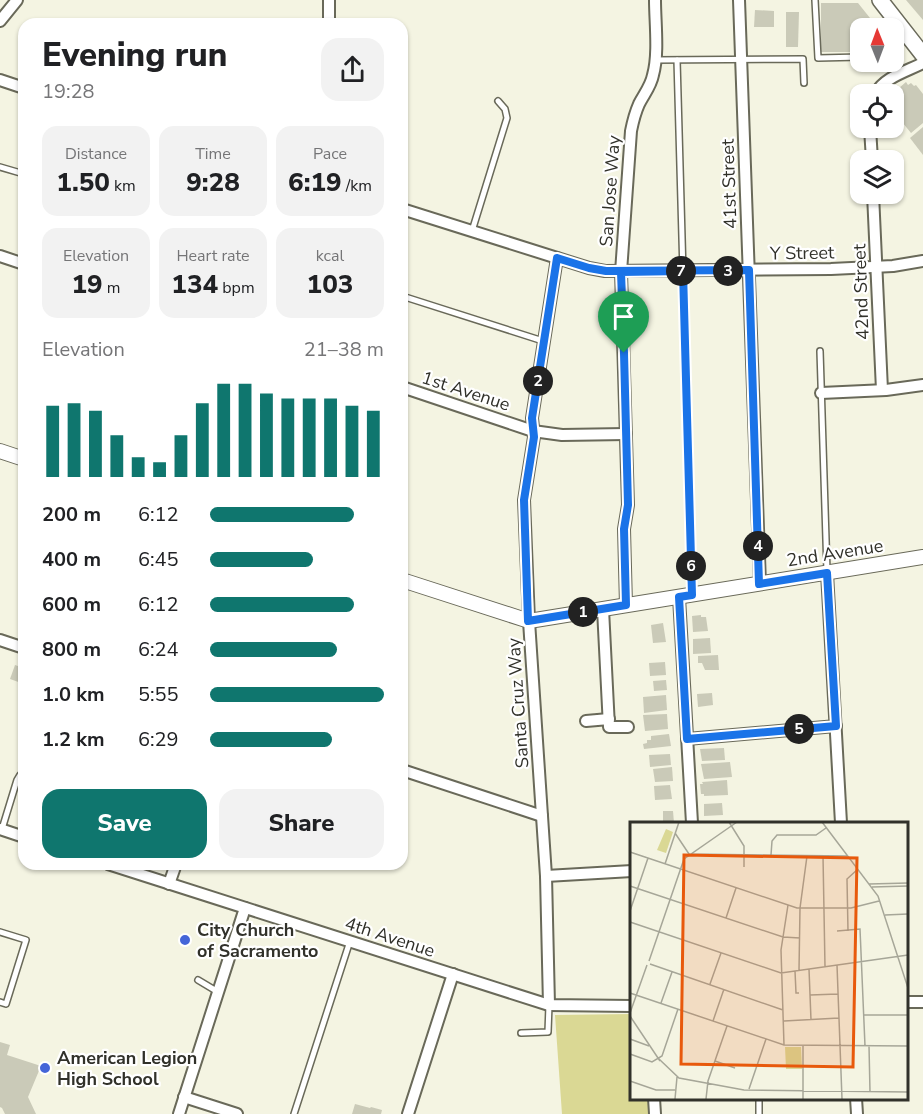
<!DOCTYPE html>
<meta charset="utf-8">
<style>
:root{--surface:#fff;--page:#f2f2f2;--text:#202124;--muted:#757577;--accent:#0f766e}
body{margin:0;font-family:"Nunito Sans",sans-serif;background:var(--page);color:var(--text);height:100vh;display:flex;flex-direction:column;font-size:22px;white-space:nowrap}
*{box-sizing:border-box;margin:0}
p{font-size:20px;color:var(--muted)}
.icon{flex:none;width:33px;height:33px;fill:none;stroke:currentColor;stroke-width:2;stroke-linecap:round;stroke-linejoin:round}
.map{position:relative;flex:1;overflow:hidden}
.drawer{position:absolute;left:18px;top:18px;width:390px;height:852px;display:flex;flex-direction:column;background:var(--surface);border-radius:18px;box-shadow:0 2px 4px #0004}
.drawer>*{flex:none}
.needle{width:39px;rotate:359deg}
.controls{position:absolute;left:850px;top:18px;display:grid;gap:12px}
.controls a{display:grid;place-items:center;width:54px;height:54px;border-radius:12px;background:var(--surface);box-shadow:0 2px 4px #0004;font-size:30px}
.pin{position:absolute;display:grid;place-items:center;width:51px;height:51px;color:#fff;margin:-62px -26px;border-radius:50% 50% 50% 0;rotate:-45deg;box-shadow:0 0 6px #0007}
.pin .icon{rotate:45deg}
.km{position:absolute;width:30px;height:30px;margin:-15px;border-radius:50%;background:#222;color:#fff;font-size:16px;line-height:30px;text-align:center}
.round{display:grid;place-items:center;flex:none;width:63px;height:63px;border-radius:18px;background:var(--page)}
.summary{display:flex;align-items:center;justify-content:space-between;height:102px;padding:0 24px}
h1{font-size:33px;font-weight:800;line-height:45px}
.stats{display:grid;grid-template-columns:repeat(3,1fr);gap:9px;height:102px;padding:6px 24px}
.stats div{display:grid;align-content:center;border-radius:15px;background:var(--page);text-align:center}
.stats b{font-size:26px;font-weight:800}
.stats small{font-size:16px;font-weight:400}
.stats p{font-size:16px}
.chart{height:168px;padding:12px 24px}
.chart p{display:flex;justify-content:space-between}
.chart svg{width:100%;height:108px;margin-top:6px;stroke:var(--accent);stroke-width:6}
.action{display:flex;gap:12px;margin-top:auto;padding:12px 24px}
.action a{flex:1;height:69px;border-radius:18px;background:var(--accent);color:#fff;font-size:24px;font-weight:800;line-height:69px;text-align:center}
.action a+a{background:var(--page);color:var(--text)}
ul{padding:0 24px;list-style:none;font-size:20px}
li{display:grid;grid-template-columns:96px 72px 1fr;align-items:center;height:45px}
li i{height:15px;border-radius:8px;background:var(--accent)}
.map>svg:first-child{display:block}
.green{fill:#dad894}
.building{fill:#cacab8}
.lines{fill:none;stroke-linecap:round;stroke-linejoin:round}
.service-casing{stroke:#696959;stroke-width:8}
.minor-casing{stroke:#696959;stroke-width:14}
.tertiary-casing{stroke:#696959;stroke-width:16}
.secondary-casing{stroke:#696959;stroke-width:18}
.service{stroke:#fff;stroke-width:5}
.minor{stroke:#fff;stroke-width:10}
.tertiary{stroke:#fff;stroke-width:14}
.secondary{stroke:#fff;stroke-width:15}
.route-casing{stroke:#fff;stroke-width:12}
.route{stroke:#1a73e8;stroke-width:8}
.poi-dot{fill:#4465d8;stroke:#fff;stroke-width:2}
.labels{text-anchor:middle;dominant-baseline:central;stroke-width:4.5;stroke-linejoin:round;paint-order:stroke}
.street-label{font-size:18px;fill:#31312a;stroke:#fff}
.poi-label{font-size:18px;font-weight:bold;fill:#31312a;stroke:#fff;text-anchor:start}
.inset-road{fill:none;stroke:#a6a698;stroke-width:1.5}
.view{fill:#e8590c;fill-opacity:0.15;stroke:#e8590c;stroke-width:3}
.inset-edge{fill:none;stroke:#31312a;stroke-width:3}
</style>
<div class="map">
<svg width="923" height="1114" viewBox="0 0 923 1114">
<rect width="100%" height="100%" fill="#f4f4e2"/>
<!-- green -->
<polygon class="green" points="632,1014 632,1098 649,1098 650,1114 562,1114 555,1015"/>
<!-- building -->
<g class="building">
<polygon points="906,0 923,0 923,20"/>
<polygon points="821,3 858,3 878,28 861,28 861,52 821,52"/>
<polygon points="755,10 774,11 774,27 754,27"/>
<polygon points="786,12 799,12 798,47 786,47"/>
<polygon points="906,82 908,85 911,83 914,86 916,85 923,94 923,123 911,133 894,112 894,94 886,94 897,85 899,88"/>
<polygon points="923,127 923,155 910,138"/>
<polygon points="701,615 701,617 706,617 708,631 693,632 692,616"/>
<polygon points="663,623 666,642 653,643 651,625"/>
<polygon points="710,638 711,653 693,654 693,639"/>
<polygon points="718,655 719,670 705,670 702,663 698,663 698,656"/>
<polygon points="665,662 666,675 650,676 649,663"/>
<polygon points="15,665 24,668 24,684 10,679"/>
<polygon points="666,680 667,690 654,691 653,681"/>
<polygon points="712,693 713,705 698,707 697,694"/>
<polygon points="666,695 667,710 644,713 643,697"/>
<polygon points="667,714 668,729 645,731 643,715"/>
<polygon points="669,734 671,746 644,749 643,744 647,743 647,740 651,740 651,736"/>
<polygon points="724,748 725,760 702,761 700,749"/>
<polygon points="670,754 671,765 650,767 649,755"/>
<polygon points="730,762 732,777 704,779 701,764"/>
<polygon points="672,767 673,781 655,782 653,769"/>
<polygon points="727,780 728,795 704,796 704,794 701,794 700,784 703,784 702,782"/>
<polygon points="670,785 672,799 655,800 654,786"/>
<polygon points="722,803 723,815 704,816 704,804"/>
<polygon points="663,811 673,811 674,823 663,823"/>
<polygon points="0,1042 10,1045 7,1055 41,1066 28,1097 36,1114 5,1114 2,1108 0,1107"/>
<polygon points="355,1104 370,1108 371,1107 382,1110 381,1114 352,1114"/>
</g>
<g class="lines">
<defs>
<g id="service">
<polyline points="815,0 818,58 861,57"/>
<polyline points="655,60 803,59 804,83"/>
<polyline points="677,60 692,592"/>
<polyline points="0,167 24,174"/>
<polyline points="472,231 507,118 505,109 498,101"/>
<polyline points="402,296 543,341"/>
<polyline points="820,351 827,571"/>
<polyline points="2,829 17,780 20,775 24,774"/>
<polyline points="0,932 26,940 6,1004 0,1002"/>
<polyline points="198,980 218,992"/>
<polyline points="521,1033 548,1032 549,1005"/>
<polyline points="759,1098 759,1114"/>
<polyline points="294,1114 350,941"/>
</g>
<g id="minor">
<polyline points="739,0 760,584"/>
<polyline points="0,21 17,0"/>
<polyline points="329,24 329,0"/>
<polyline points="0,80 24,88"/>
<path d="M875 94C885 77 905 72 923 63"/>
<polyline points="870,128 872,160"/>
<polyline points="873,194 882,390"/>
<polyline points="402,209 589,268 605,271 831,269 893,266 923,261"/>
<polyline points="0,256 24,264"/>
<polyline points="402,387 533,431 562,435 626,434"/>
<polyline points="821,393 886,390 923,385"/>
<polyline points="827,573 841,823"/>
<polyline points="679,597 692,823"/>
<path d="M626 605 624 529 628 505 621 272 631 131C633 121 635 113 639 104 644 94 651 86 653 75 659 54 655 22 655 0"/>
<polyline points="603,609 609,727 628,727"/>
<polyline points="0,640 24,648"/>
<polyline points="586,721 609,719"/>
<polyline points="687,739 836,726"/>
<polyline points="402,770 542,816"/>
<polyline points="0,829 24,837"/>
<polyline points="108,864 549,1005 632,1006"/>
<polyline points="546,876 632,871"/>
<polyline points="169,884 176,864"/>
<polyline points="906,1002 923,1002"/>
<polyline points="549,1005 546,876 529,621 524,500 534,437 532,418 557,258"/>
<polyline points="184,1097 237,1114"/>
<polyline points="654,1098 655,1114"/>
<polyline points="856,1098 857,1114"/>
<polyline points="179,1114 245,908"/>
<polyline points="408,1114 453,974"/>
</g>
<g id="tertiary">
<polyline points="0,451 24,459"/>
<polyline points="402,580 529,621 923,557"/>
</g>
<polyline id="secondary" points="880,0 923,55"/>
</defs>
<!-- service casing -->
<use href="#service" class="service-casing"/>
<!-- minor casing -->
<use href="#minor" class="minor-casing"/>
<!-- tertiary casing -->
<use href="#tertiary" class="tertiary-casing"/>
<!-- secondary casing -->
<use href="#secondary" class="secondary-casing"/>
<!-- service -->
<use href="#service" class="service"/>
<!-- minor -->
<use href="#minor" class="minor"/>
<!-- tertiary -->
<use href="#tertiary" class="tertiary"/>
<!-- secondary -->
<use href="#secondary" class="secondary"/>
</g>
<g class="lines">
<defs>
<polyline id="route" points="624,353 628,505 624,529 626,605 528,621 524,500 534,437 532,418 557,258 589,268 606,271 749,270 759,584 827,573 836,726 687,739 679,597 692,595 683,271 621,272 624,353"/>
</defs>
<!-- route casing -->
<use href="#route" class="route-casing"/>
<!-- route -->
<use href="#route" class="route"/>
</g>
<!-- markers -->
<g class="poi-dot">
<circle cx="185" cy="940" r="6"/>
<circle cx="45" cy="1068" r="6"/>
</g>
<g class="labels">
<!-- street labels -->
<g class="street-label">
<text transform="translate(729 184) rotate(-92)">41st Street</text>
<text transform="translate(610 191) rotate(-86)">San Jose Way</text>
<text transform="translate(802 253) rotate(-1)">Y Street</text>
<text transform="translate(861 292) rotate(-92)">42nd Street</text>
<text transform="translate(466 391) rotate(18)">1st Avenue</text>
<text transform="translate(835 553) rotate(-9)">2nd Avenue</text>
<text transform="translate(518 703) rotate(-94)">Santa Cruz Way</text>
<text transform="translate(390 937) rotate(18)">4th Avenue</text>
</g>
<!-- poi labels -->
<g class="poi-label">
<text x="197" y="930">City Church<tspan x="197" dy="21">of Sacramento</tspan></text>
<text x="57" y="1058">American Legion<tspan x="57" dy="21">High School</tspan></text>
</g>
</g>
<!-- overview -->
<g transform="translate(630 822)">
<rect width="278" height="278" fill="#f4f4e2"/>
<path d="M36 7 43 10 36 31 27 28ZM155 225H171L172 247H156Z" fill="#dad894"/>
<path class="inset-road" d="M99 0 114 24V45M192 0 248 74 278 166M45 11 59 32M0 30 167 86H221L249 79M59 32 217 34M141 33 142 19 147 13H186L196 6M193 34 195 145M35 42 49 0M239 62 278 61M0 64 153 115 170 116M242 65 278 64M0 89 18 36M255 93 278 92M96 96 106 66M0 100 151 151 278 133M207 109 230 107 235 224M218 109 217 57 228 47M19 139 54 37 107 0M20 142 153 188M207 143 212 277M179 147 181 198M169 148 170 86 177 34M165 149 166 171H169M80 162 91 131M0 171 154 223 278 224M180 173 208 172M31 181 42 150M0 191 17 143M234 193H278M0 194 30 239M83 199 94 167M154 199 209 196M0 217 19 224M154 223 151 128 158 83M173 223V277M239 224 240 270M0 232 22 240 32 234 48 187M29 237 49 256 114 268 278 270M85 239 105 246M0 259 26 268H45M119 267 136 217M45 277 47 255M76 277 78 259 97 204"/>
<path class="view" d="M54 33 227 36 223 245 51 242Z"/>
<rect width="278" height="278" class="inset-edge"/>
</g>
</svg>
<div class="controls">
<a><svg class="needle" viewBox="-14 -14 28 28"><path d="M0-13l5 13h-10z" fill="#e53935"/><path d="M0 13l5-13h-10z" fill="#757577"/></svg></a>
<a><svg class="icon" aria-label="locate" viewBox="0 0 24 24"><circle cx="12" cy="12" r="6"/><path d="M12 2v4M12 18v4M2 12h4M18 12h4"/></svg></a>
<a><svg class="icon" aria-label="layers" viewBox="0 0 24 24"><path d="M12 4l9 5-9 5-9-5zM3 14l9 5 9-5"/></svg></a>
</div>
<div class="pin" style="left:624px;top:353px;background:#1e9e55"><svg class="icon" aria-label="arrive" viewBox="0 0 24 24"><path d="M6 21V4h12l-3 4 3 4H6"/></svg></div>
<b class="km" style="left:583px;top:612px">1</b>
<b class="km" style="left:538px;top:381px">2</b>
<b class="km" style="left:728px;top:271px">3</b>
<b class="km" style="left:758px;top:546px">4</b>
<b class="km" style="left:799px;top:729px">5</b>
<b class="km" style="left:691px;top:566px">6</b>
<b class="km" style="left:681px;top:271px">7</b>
<section class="drawer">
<div class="summary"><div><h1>Evening run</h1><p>19:28</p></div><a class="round"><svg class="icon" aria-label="share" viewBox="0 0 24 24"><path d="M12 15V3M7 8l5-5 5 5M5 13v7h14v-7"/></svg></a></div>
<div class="stats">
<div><p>Distance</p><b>1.50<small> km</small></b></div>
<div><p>Time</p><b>9:28</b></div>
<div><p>Pace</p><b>6:19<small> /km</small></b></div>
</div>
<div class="stats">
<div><p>Elevation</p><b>19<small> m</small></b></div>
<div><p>Heart rate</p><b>134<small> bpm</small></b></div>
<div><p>kcal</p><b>103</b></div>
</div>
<div class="chart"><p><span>Elevation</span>21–38 m</p>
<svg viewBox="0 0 160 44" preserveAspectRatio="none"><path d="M5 44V15M15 44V14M25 44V17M35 44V27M45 44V36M55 44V38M65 44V27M75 44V14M85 44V6M95 44V6M105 44V10M115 44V12M125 44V12M135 44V12M145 44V15M155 44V17"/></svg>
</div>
<ul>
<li><b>200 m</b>6:12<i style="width:83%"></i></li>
<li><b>400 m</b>6:45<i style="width:59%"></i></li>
<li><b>600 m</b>6:12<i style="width:83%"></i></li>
<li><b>800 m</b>6:24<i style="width:73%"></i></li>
<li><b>1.0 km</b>5:55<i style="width:100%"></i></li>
<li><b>1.2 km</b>6:29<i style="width:70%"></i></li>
</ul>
<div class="action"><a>Save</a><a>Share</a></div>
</section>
</div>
